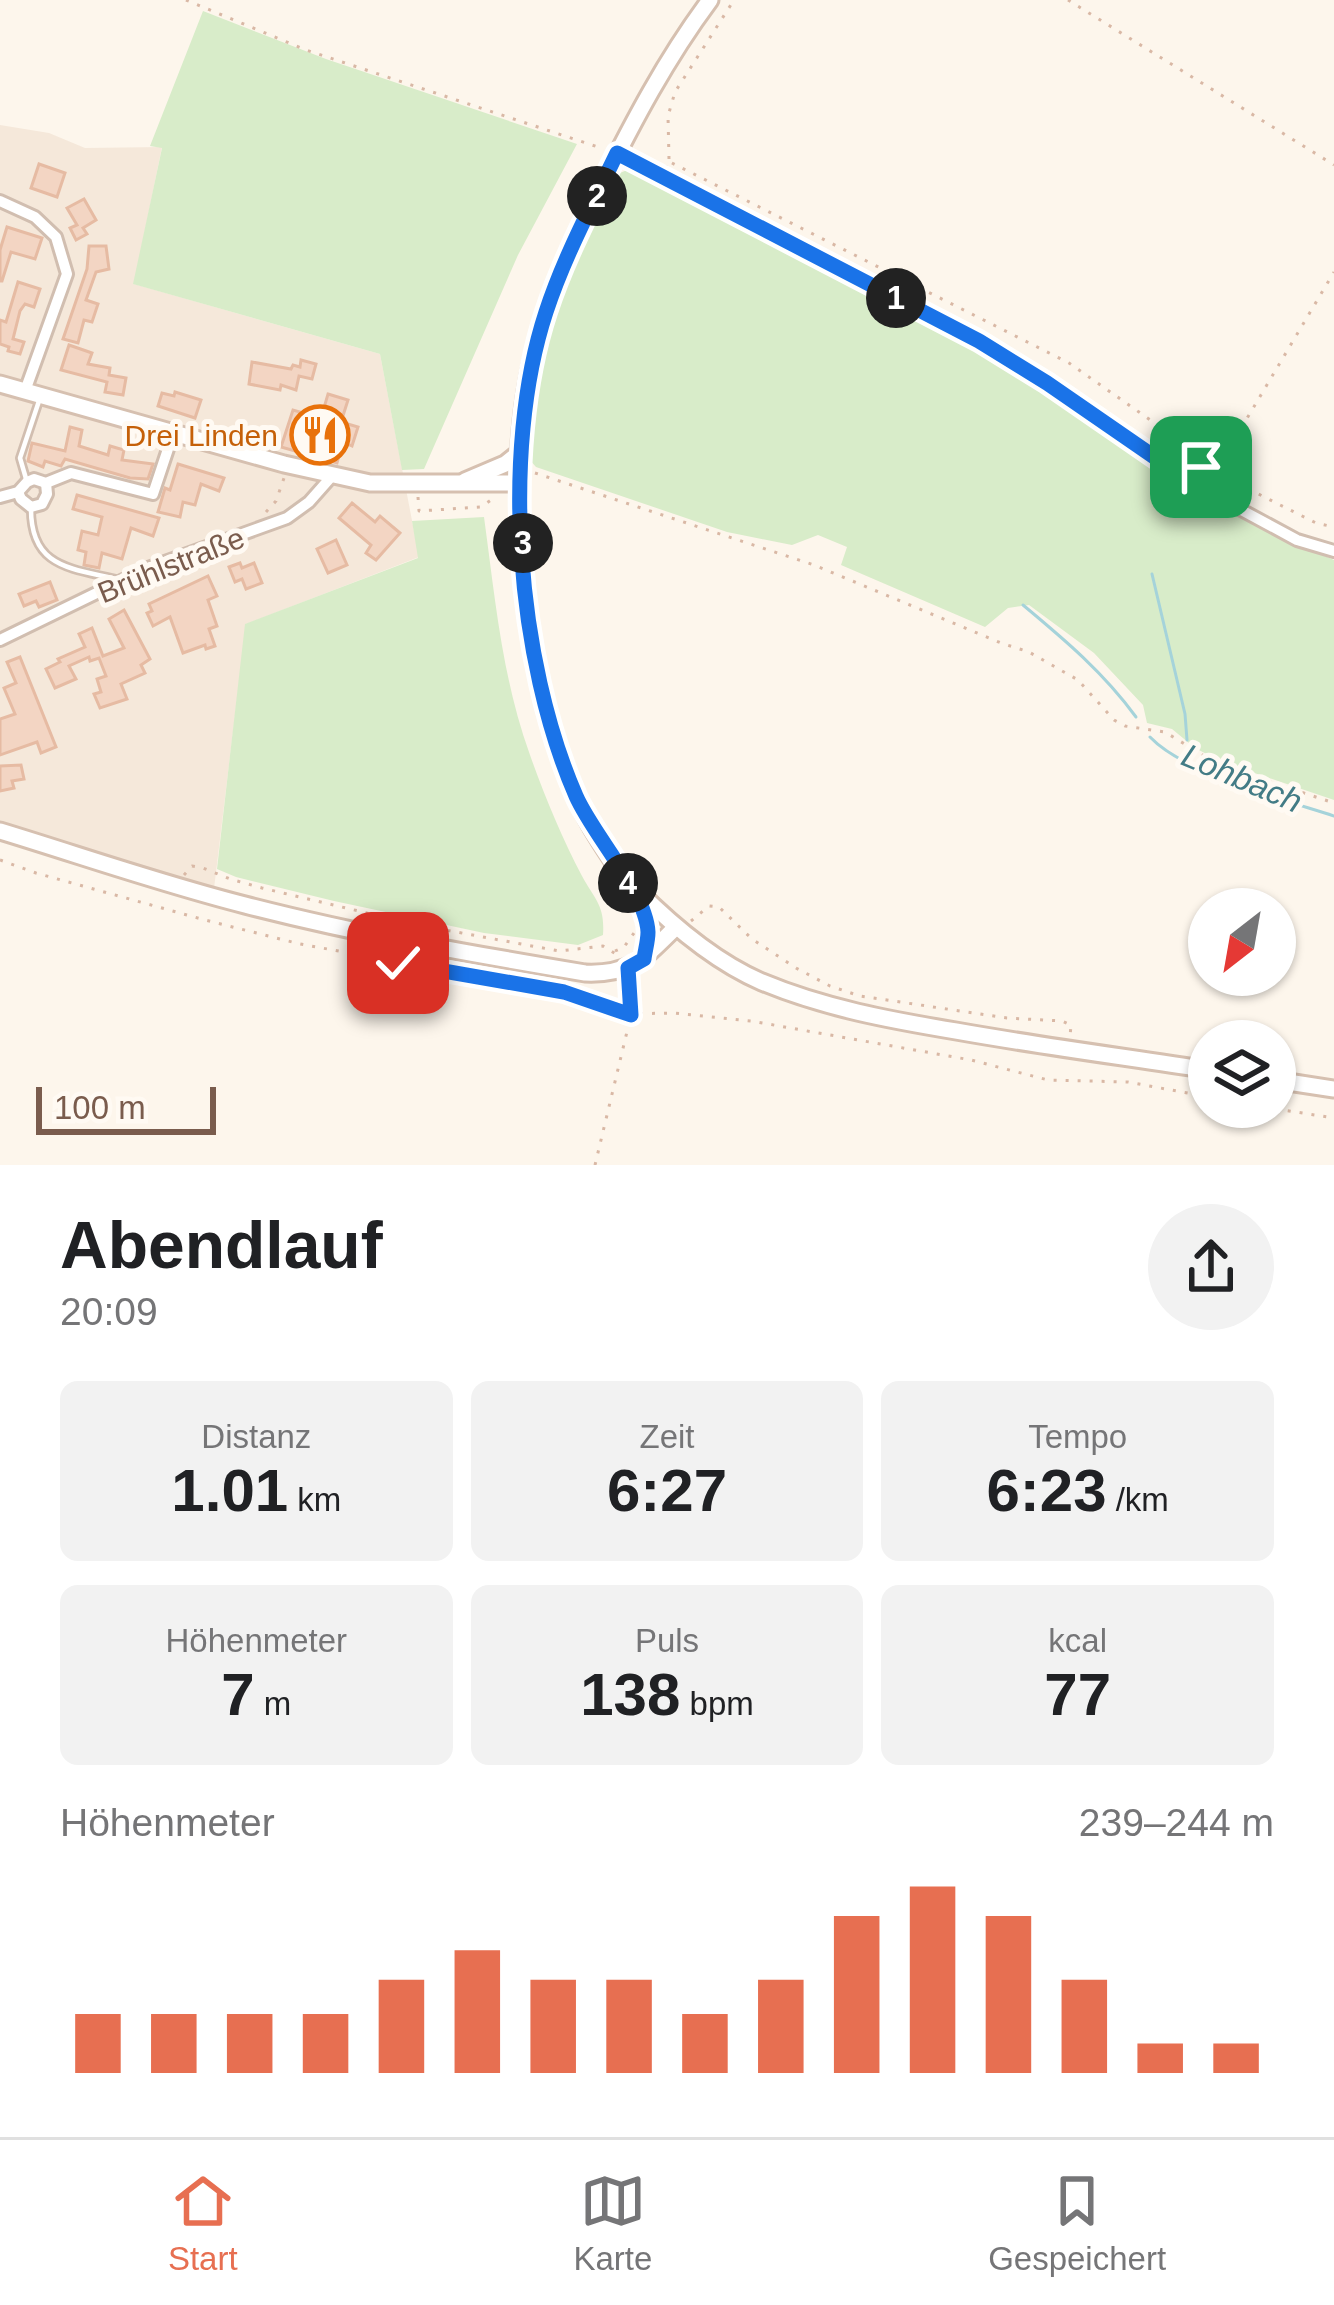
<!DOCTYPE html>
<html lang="de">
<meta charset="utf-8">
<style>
:root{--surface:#fff;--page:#f2f2f2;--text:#202124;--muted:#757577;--line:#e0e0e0;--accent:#e76f51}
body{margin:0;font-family:Helvetica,sans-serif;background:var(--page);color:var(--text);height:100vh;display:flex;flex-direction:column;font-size:45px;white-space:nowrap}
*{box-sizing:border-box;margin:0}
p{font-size:39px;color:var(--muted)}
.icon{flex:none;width:66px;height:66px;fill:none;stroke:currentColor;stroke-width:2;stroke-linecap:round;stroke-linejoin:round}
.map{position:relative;height:1165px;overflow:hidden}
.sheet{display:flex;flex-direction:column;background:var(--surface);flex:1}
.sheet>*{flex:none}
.needle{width:78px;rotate:211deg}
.controls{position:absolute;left:1188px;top:888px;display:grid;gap:24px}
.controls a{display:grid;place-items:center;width:108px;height:108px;border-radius:50%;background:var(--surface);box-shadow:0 3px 9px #0004;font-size:60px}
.scale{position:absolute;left:36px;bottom:30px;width:180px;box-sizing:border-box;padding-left:12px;border:6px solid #7a5c4d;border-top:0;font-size:33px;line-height:42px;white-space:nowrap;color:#7a5c4d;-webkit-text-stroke:9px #fffaf3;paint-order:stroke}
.pin{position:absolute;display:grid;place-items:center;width:102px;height:102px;color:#fff;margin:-51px;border-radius:24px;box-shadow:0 6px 18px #0006}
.km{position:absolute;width:60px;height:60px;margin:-30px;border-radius:50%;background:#222;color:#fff;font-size:33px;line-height:60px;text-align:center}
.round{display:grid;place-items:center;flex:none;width:126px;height:126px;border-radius:63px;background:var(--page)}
.summary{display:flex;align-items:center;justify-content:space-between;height:204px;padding:0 60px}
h1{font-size:66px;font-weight:600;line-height:90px}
.figures{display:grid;grid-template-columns:repeat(3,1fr);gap:18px;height:204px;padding:12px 60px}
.figures div{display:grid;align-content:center;border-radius:18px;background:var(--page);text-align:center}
.figures b{font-size:60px;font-weight:600}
.figures small{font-size:33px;font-weight:400}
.figures p{font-size:33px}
.chart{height:336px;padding:24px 60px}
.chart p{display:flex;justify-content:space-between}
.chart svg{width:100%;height:216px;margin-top:12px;stroke:var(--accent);stroke-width:6}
.menu{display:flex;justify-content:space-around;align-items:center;height:168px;border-top:3px solid var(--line);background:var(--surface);font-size:33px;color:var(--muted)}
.menu a{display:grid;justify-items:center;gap:6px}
.menu .on{color:var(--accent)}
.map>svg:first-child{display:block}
.residential{fill:#f5e8da}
.green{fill:#d8ecc9}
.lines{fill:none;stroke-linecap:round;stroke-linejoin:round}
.stream{stroke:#a5d3da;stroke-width:3}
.building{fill:#f3d5c3;stroke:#e6bba3;stroke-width:3}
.lane-casing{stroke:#d1beb0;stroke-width:10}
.street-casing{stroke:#d1beb0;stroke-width:16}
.secondary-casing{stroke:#d6c0b0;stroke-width:21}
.path{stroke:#d9b8a5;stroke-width:3;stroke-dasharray:3 9;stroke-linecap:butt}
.lane{stroke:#fff;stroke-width:4.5}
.street{stroke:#fff;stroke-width:10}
.secondary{stroke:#fff;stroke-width:15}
.route-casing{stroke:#fff;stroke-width:24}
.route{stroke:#1a73e8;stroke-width:15}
.labels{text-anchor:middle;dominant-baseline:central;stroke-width:10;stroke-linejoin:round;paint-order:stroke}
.food-label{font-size:30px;fill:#c56008;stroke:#fffaf3;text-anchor:end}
.street-label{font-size:30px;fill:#7a5c4d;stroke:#fffaf3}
.water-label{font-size:33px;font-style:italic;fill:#437c86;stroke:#fffaf3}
</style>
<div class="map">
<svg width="1334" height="1165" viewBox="0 0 1334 1165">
<rect width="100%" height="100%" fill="#fdf6ec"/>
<!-- residential -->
<polygon class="residential" points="0,125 49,133 85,148 162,147 134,284 380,354 419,557 246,624 213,897 0,831"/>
<!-- green -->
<g class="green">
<polygon points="203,11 326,59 577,144 518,255 424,469 402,470 380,354 133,284 162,148 150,146"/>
<path d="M627 170 642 173 984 349 1182 482 1255 525 1334 560V800L1222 762 1195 748 1172 729 1147 723 1143 705 1094 653 1029 605 1008 608 985 627 841 565 847 547 818 535 792 545 727 532 536 467 529 459C529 354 571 268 613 176Z"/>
<path d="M484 517C495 597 502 678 530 755 544 795 562 838 582 876 595 900 605 905 603 935L578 945 484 933 334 901 236 877 217 869 245 624 418 558 412 521Z"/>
</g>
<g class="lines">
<!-- stream -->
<g class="stream">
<polyline points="1152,574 1185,714 1187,740"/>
<path d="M1023 605C1065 640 1104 673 1136 717"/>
<path d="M1150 737C1185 774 1285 800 1334 816"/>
</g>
</g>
<!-- building -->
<g class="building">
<polygon points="39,164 65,173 57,197 31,188"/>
<polygon points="84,199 96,220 83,228 87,234 76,240 70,228 77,225 67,208"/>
<polygon points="7,227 42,238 35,259 11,252 2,281 0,281 0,250"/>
<polygon points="89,246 106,246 109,269 96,272 86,300 98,304 92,322 84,320 78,343 63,339 87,269"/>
<polygon points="18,282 40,289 34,307 25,304 20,311 13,339 24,342 20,354 8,351 9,347 0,344 0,320 6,322"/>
<polygon points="69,345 92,353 88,364 110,368 109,375 126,378 123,395 105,392 107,382 61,370"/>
<polygon points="301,360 316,364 312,379 299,376 296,390 281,385 280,390 249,384 252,362 291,369 293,365 300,367"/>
<polygon points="175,392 201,400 195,418 158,406 162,393 174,396"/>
<polygon points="328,394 348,400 341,422 358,427 352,446 343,442 337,463 281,447 293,410 321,418"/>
<polygon points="70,427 82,430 79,446 108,455 110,446 124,450 122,460 153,464 148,479 130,478 65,459 61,466 45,461 43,467 28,461 32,443 65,451"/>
<polygon points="178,464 224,478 219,491 201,484 195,505 183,502 180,517 158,512 165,488 170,490"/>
<polygon points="77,495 159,518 153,536 131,528 122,559 102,553 99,568 84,565 86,552 78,550 82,531 98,535 102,517 73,509"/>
<polygon points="352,503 375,522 380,516 400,533 376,560 366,553 371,545 339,518"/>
<polygon points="336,540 347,565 328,573 317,549"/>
<polygon points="240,563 242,568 254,563 262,583 246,589 242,579 235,582 229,567"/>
<polygon points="208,576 217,596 208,600 217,626 209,629 215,646 206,649 205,645 183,653 170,617 153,626 147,613 152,611 149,604"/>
<polygon points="50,582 57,600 39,607 36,601 24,606 19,594"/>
<polygon points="124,610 150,659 141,665 145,673 121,684 127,699 100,708 94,694 101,692 97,679 106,676 99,658 90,661 89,657 69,666 76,679 55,688 46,669 60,662 58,659 85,647 79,634 92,628 103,656 124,648 109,619"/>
<polygon points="20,657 56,747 41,753 37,742 0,755 0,719 15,714 4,688 16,683 7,662"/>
<polygon points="21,765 24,779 12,781 14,788 0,791 0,766"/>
</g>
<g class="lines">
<defs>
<g id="lane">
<polyline points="27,482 20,458 39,401"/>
<path d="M31 507C30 569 72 568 120 580"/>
</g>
<g id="street">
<polyline points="617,153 979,341 1047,383 1195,485 1297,540 1334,551"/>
<polyline points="0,201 35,217 56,237 67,274 25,391"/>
<polyline points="18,492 21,499 31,507 42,504 47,494 46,483"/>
<polyline points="0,497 18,492 27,482 34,479 46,483 71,473 153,494 174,431"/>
<polyline points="0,640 148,568 287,518 309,502 332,476"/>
</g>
<g id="secondary">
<polyline points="0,384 284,464 370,483 519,483"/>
<polyline points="465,481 505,464 520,452"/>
<path d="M0 831C82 856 162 884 245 905 357 934 471 954 585 973 632 975 645 957 676 927"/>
<path d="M637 890C673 926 715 962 762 982 824 1008 890 1020 956 1031 1040 1046 1125 1057 1209 1070"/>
<path d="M643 959 648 933 643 912C623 871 592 836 575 794 525 675 503 492 531 365 545 303 573 245 600 188 633 122 666 59 710 0"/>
<polyline points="1275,1080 1334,1089"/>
</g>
</defs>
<!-- lane casing -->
<use href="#lane" class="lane-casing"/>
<!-- street casing -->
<use href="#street" class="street-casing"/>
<!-- secondary casing -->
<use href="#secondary" class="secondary-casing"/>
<!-- path -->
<g class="path">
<polyline points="186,0 306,50 604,149"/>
<polyline points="1068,0 1334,165"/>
<polyline points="669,159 668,116 675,92 734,0"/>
<path d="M665 168 668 161 1069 363 1166 431C1185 450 1207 468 1230 447L1334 272"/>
<polyline points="1173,451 1316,523 1334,527"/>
<polyline points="535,473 814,565 1001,643 1029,652 1078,680 1114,720 1125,726 1165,732 1219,765 1334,803"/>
<polyline points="418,497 419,511 481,507 494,498"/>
<polyline points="266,512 276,501 284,478"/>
<polyline points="0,860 36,873 205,920 300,944 564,992 623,1014 674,1013 751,1021 971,1060 1048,1080 1128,1082 1209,1097"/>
<polyline points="184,875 192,866 203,868 230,879 262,888 413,924 559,951 603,946 619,956"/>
<polyline points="691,921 709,906 719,907 752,939 796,968 830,986 860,996 1007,1018 1062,1021 1071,1025 1070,1037"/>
<polyline points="615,951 624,947 634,933"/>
<polyline points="1264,1107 1334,1118"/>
<polyline points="595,1165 631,1015 629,981"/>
</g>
<!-- lane -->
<use href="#lane" class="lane"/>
<!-- street -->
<use href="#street" class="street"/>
<!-- secondary -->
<use href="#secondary" class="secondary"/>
</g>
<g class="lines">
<defs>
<path id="route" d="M398 963 564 992 631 1015 628 968 644 959C645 951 648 941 648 932 646 892 593 835 576 796 517 661 500 452 546 312 564 257 592 205 617 153L979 341 1047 383 1163 463 1173 451 1201 467"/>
</defs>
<!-- route casing -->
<use href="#route" class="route-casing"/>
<!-- route -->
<use href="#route" class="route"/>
</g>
<!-- icons -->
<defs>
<symbol id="restaurant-ring" viewBox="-11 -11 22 22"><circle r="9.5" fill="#fffaf3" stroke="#e8710a" stroke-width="1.5"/><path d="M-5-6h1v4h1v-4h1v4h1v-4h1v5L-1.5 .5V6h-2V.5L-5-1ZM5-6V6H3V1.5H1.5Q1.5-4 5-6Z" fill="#e8710a"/></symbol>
</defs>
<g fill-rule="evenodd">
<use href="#restaurant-ring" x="287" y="402" width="66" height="66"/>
</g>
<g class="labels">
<!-- food labels -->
<g class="food-label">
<text x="278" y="435">Drei Linden</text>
</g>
<!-- street labels -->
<g class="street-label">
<text transform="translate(171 565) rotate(-22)">Brühlstraße</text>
</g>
<!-- water labels -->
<g class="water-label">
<text transform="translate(1242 778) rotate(23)">Lohbach</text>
</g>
</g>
</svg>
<div class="controls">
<a><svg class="needle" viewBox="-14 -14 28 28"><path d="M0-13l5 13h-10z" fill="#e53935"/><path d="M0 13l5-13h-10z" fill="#757577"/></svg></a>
<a><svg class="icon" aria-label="layers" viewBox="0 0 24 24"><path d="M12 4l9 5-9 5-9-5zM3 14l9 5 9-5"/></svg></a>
</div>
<div class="scale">100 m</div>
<div class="pin" style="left:1201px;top:467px;background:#1e9e55"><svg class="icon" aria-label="arrive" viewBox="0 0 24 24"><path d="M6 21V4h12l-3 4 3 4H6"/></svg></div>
<div class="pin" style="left:398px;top:963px;background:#d93025"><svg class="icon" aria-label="check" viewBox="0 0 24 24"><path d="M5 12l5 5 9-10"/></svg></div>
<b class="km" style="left:896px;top:298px">1</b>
<b class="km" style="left:597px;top:196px">2</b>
<b class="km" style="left:523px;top:543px">3</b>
<b class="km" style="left:628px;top:883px">4</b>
</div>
<section class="sheet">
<div class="summary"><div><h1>Abendlauf</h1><p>20:09</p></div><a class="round"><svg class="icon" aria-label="share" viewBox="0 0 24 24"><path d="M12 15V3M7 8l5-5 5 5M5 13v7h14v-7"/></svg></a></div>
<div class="figures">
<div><p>Distanz</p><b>1.01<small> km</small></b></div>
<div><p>Zeit</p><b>6:27</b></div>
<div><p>Tempo</p><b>6:23<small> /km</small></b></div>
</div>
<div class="figures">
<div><p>Höhenmeter</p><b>7<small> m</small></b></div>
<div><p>Puls</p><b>138<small> bpm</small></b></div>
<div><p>kcal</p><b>77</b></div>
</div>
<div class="chart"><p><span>Höhenmeter</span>239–244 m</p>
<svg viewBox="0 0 160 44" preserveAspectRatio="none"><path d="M5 44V32M15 44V32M25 44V32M35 44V32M45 44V25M55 44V19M65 44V25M75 44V25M85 44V32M95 44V25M105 44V12M115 44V6M125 44V12M135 44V25M145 44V38M155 44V38"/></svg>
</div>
</section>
<nav class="menu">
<a class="on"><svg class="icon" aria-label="home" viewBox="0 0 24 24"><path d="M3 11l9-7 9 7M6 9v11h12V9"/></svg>Start</a>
<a><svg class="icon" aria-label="map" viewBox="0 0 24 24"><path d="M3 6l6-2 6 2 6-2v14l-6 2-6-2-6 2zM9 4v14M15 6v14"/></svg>Karte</a>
<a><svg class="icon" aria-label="saved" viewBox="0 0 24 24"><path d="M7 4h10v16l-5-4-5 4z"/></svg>Gespeichert</a>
</nav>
